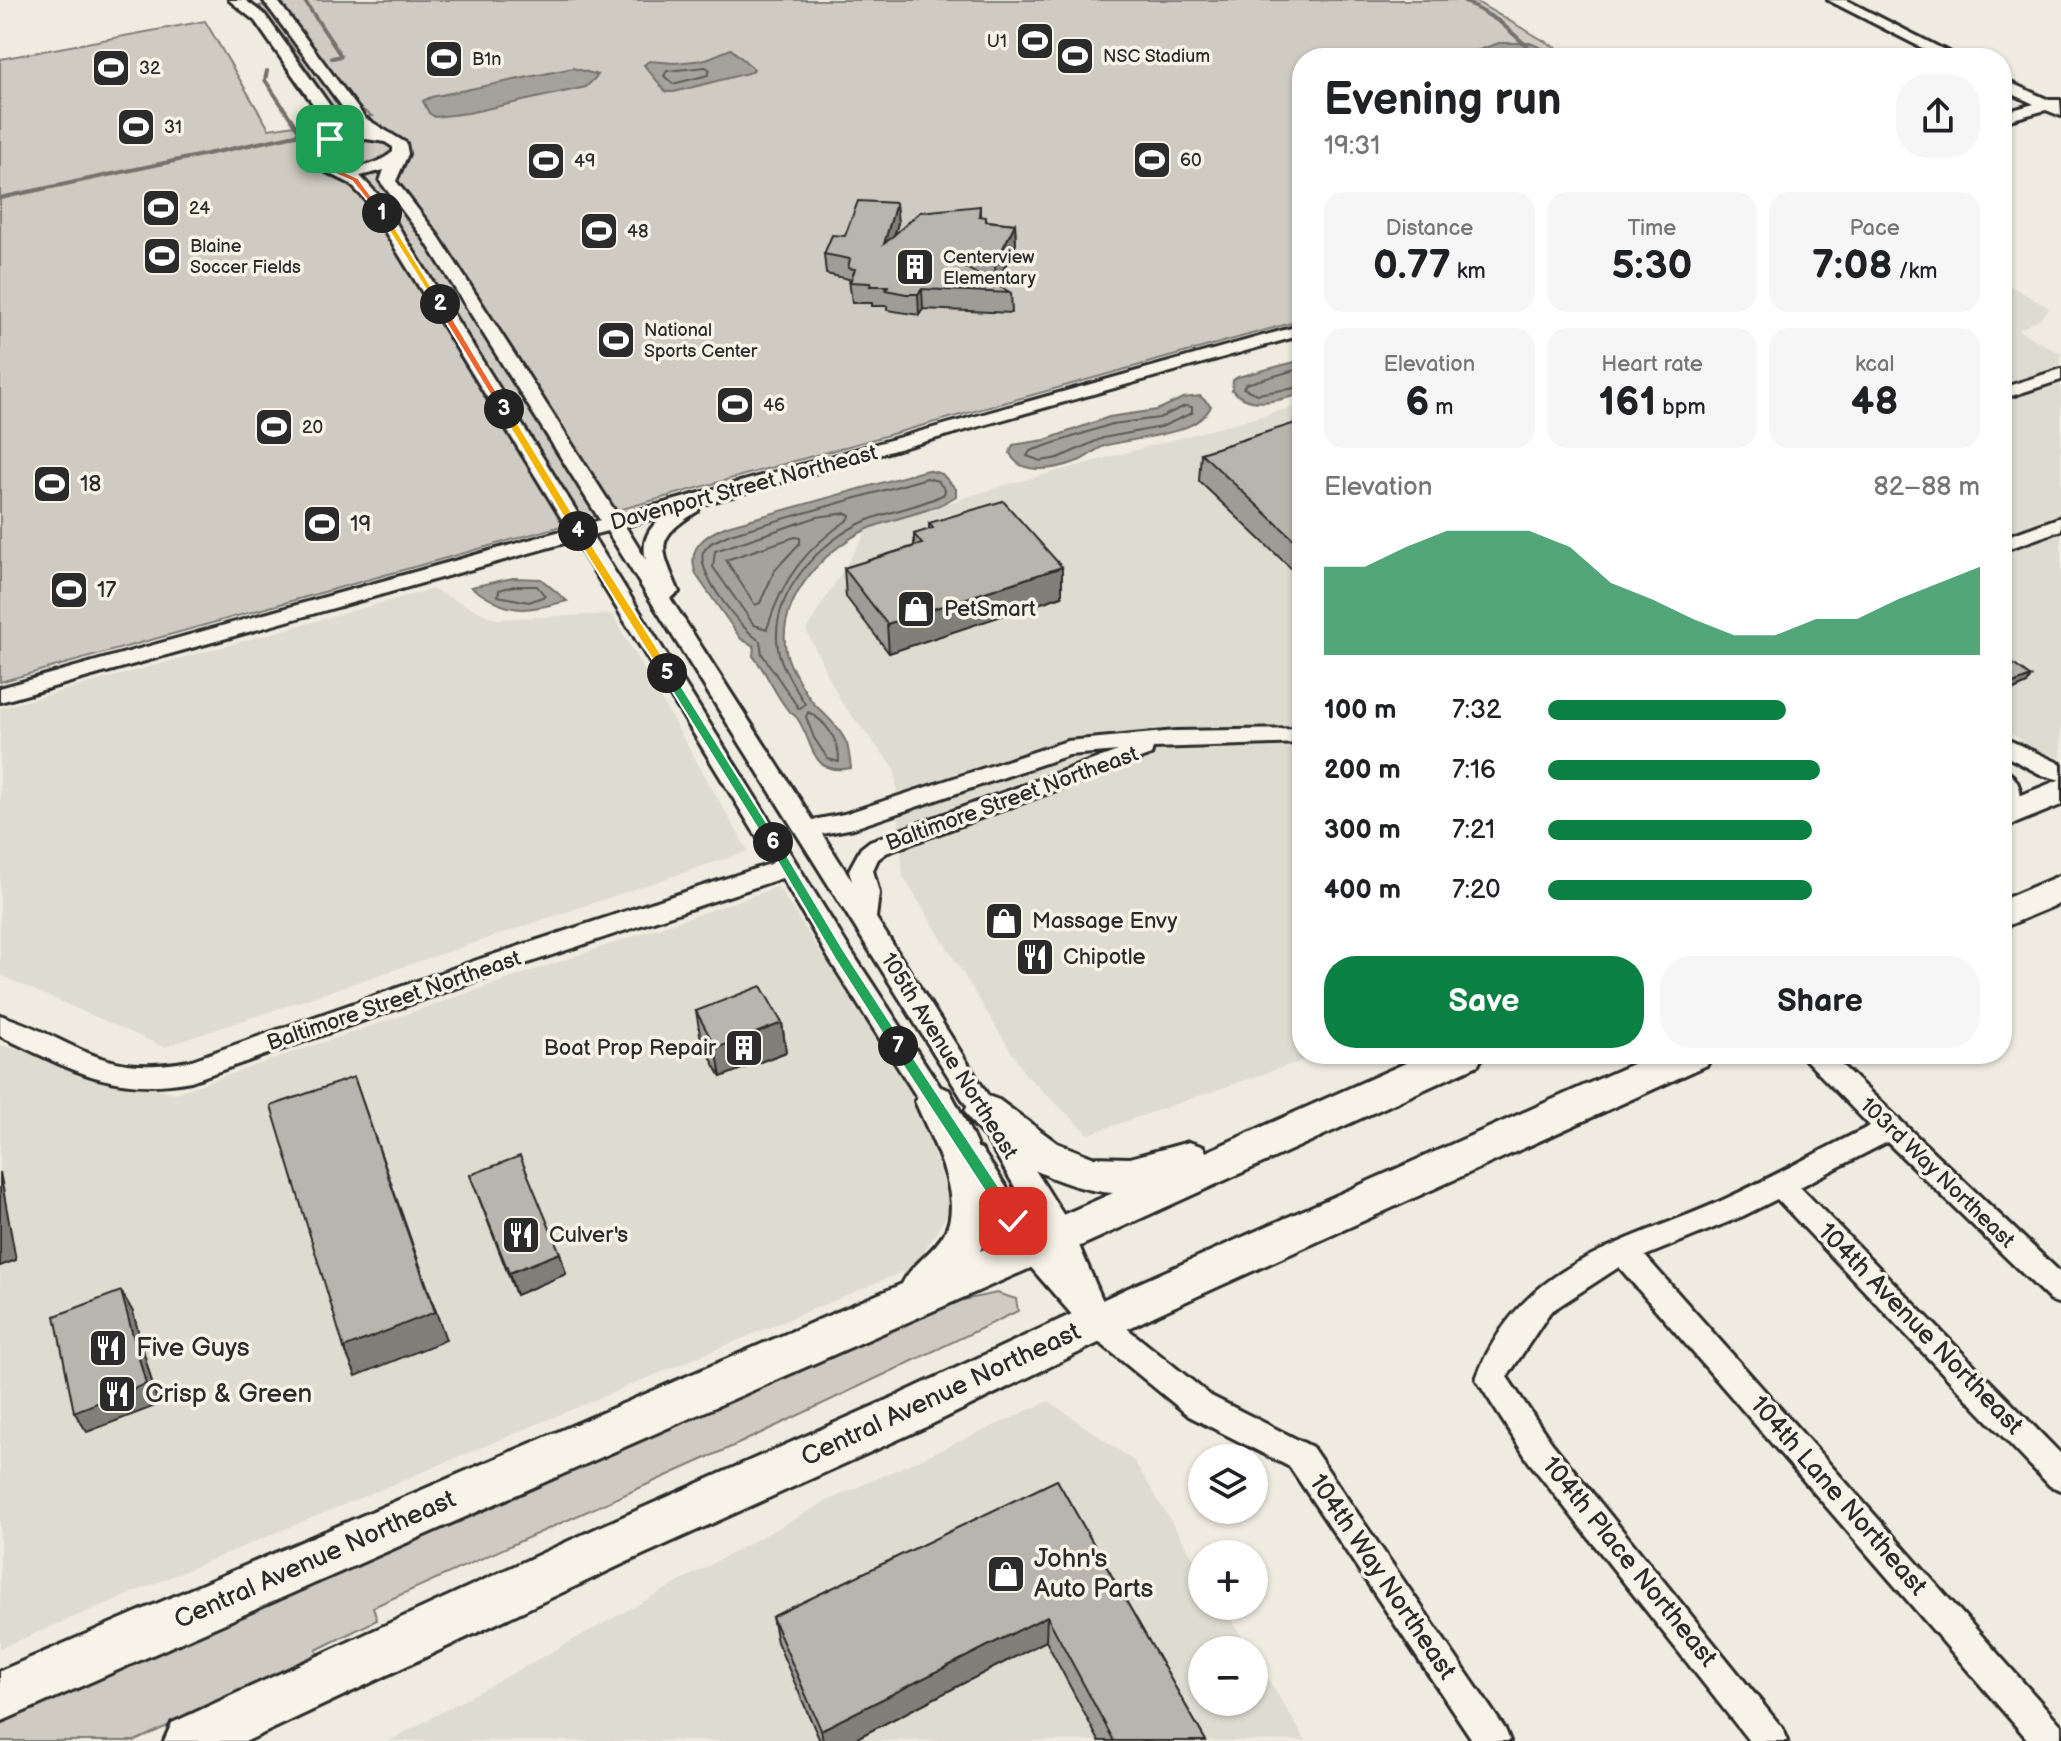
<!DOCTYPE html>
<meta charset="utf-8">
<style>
:root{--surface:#fff;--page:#f6f6f6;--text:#202124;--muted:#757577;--accent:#0b8043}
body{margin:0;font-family:"Balsamiq Sans",sans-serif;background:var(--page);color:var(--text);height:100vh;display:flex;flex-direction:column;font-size:30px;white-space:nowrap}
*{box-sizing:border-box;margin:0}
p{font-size:26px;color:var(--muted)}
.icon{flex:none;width:44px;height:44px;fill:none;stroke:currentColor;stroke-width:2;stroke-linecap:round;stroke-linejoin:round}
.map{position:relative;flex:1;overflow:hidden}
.sheet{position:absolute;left:1292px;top:48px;width:720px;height:1016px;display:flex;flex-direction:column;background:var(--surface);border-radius:32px;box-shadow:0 2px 6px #0004}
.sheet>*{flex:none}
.controls{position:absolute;left:1188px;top:1444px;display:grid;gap:16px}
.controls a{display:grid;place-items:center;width:80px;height:80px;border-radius:50%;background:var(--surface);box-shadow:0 2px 6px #0004;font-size:40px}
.pin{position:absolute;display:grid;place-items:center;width:68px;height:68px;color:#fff;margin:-34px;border-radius:16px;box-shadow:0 4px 12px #0006}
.km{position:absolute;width:40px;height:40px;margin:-20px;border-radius:50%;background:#222;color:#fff;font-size:22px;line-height:40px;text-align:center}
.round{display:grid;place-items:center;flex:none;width:84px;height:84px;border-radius:32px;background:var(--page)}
.overview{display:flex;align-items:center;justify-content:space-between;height:136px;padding:0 32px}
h1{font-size:44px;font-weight:700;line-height:60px}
.stats{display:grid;grid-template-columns:repeat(3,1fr);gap:12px;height:136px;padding:8px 32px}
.stats div{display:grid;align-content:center;border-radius:20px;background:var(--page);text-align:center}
.stats b{font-size:40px;font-weight:700}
.stats small{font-size:22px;font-weight:400}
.stats p{font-size:22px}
.chart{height:224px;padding:16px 32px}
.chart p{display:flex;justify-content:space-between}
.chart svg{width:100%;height:144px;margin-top:8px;fill:var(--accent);opacity:.7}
.cta{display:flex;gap:16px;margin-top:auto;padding:16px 32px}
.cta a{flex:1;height:92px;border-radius:32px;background:var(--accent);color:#fff;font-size:32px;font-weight:700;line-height:92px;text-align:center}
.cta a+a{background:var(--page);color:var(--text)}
ul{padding:0 32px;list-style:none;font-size:26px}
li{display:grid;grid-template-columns:128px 96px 1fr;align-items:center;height:60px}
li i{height:20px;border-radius:10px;background:var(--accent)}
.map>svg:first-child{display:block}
.built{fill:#dedbd1}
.green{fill:#cfcbc2;stroke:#7d7b76;stroke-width:2}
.water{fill:#a4a29a;stroke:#74726e;stroke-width:2}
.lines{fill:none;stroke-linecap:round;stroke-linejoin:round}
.shore{stroke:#5b5b57;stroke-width:2}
.stream{stroke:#74726e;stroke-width:4}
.minor-casing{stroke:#2b2b2b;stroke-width:6}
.highway-casing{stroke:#2b2b2b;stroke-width:6}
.minor{fill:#f7f3e8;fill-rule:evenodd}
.highway{fill:#f7f3e8;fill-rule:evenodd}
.wall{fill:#9e9c96;stroke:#2b2b2b;stroke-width:2}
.shaded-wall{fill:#817f7a;stroke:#2b2b2b;stroke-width:2}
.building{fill:#b8b5ae;stroke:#2b2b2b;stroke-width:2}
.split-1{fill:#f0652b;stroke:#fff;stroke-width:2}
.split-2{fill:#f5b400;stroke:#fff;stroke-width:2}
.split-3{fill:#f0652b;stroke:#fff;stroke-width:2}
.split-4{fill:#f5b400;stroke:#fff;stroke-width:2}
.split-5{fill:#f5b400;stroke:#fff;stroke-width:2}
.split-6{fill:#22a559;stroke:#fff;stroke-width:2}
.split-7{fill:#22a559;stroke:#fff;stroke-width:2}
.split-8{fill:#22a559;stroke:#fff;stroke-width:2}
.labels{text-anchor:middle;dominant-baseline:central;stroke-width:7;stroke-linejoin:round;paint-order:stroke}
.far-poi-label{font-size:18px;fill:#2b2b2b;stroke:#f7f3e8;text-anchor:start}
.poi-label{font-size:22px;fill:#2b2b2b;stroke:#f7f3e8;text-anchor:start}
.street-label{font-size:22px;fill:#2b2b2b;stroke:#f7f3e8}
.near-street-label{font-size:26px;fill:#2b2b2b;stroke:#f7f3e8}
.near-poi-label{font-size:26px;fill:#2b2b2b;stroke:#f7f3e8;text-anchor:start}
</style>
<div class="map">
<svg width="2061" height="1741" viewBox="0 0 2061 1741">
<rect width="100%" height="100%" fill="#efebe0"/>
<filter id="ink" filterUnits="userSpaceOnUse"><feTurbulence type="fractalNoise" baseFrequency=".0125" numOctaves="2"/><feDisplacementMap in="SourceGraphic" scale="16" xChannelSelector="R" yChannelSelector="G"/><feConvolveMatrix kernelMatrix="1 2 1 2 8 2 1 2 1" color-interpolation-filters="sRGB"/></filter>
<g filter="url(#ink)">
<!-- built -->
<g class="built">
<polygon points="2002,281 2049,308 2041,318 2018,330 2061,354 2061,758 2032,748 2002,727"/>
<polygon points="1302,405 1302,1054 1321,1054 1089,1134 1025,1074 903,876 895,769 841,702 806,630 869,528 1006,485"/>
<polygon points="432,589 495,619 612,614 748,851 164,1047 0,975 0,708"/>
<polygon points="778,887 914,1096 952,1207 914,1267 0,1648 0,1045 175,1093"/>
<polygon points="1049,1401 1134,1461 1202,1572 1202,1606 1223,1606 1250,1650 1202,1650 1202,1702 1254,1702 1254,1656 1306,1741 389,1741 827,1501"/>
</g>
<!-- green -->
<g class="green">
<polygon points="281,0 1473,0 1574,58 1302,58 1302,320 0,682 0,59 205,21 269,129 340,118 292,47 259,6 263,5 290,34 346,118 372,116 341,96 289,23"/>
<polygon points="997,1293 1016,1299 1018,1311 740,1443 373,1607 377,1620 316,1650 319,1656 135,1741 0,1741 0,1719 939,1305"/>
</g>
<!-- water -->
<g class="water">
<polygon points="1499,43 1530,43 1564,58 1471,58 1473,52"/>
<polygon points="731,49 754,69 752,72 674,92 666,92 644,65 649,61 675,63 704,60"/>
<polygon points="573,68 598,75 586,87 468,113 435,117 429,113 423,101 431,97"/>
<path d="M1302 360 1301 394C1278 401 1249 409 1232 390L1233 380 1238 377Z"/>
<path d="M1200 396 1211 406C1197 437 1133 437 1104 446 1094 450 1087 458 1078 461 1058 469 1020 477 1010 453L1013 445 1045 440 1109 417 1157 410 1183 398Z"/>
<path d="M927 470 942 474 956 489V496C931 513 898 516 870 528 823 548 767 609 790 664 796 676 806 696 816 706 826 715 841 730 847 744 849 751 850 761 851 768 809 776 815 743 797 718 795 715 791 713 788 710 774 693 767 672 753 656L754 646 741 639 697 576C685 549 704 535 727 526Z"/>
<path d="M513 578 541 579 567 601C521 612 511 615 471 587Z"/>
</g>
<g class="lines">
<!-- shore -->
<g class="shore">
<polygon points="706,67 710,70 708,75 673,84 664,76 667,71"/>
<polyline points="1302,368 1246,384 1243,388 1257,394 1302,387"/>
<polygon points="1185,406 1192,407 1192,413 1161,427 1103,438 1058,458 1041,461 1027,456 1030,451 1112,424 1159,418"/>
<path d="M927 478 938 481 945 490 944 494C920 507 893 510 868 520 821 539 769 594 778 649 782 669 795 687 805 704L799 709 762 654 760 641C741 629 697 574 703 552L711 543 730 534Z"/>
<path d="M846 513 850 515 849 519C806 548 782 579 767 629L754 625 713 567 715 551 817 517Z"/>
<polygon points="795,537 800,538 800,543 775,570 760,603 755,605 726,560"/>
<polygon points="514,586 537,586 545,596 529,602 498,596 499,590"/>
<path d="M808 712C826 721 840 741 839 762L828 759 814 738 806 717Z"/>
</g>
<!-- stream -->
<g class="stream">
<polyline points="304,0 341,56 332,58"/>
<polyline points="1463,0 1500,22 1528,47"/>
<polyline points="0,198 296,135 299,131 265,80 267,71"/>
</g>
<defs>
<g id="minor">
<path d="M229 0H245L265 15 343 124 338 137 364 130 355 124 263 0H277L365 118 406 143 408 154 396 181 439 237 618 516 1302 325V335L700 505 698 511C653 539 660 547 679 592L670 598 813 820 844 814 1067 741 1176 731 1302 729V743L1153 748 1151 755 886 853 878 859 873 870 879 893 876 918 1071 1227 1105 1306 1103 1309 1211 1396 1312 1447 1505 1729 1510 1741H1473L1290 1467 1189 1416 1087 1332 1021 1256 961 1165 957 1157 961 1149 971 1146 981 1149 1041 1240 1055 1255 975 1119 607 531 592 535 849 948 954 1108 957 1116 954 1124 944 1127 934 1124 831 962 782 878 498 973 191 1081C112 1096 69 1068 0 1036V1015C78 1040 98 1078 189 1061L480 959 773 863 575 540 0 702V688L568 529 365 199 349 183 310 164 308 157 321 143 327 124 255 21ZM366 139 385 142 393 147V152C373 168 348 172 325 161L324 158 333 147ZM384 170 380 181 424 239 600 520 585 525 379 196 360 176ZM665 515C649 527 641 540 646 560L625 526ZM1118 751 870 841 861 848 849 870 852 881 822 834 854 828 1069 755Z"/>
<polygon points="1828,0 1846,0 1960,58 1942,58"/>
<polygon points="2002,79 2049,100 2060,100 2061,116 2046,110 2002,122 2002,113 2034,104 2002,89"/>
<polygon points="2061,369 2061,380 2002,399 2002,388"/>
<polygon points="2061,517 2061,530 2002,551 2002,538"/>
<polygon points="2002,737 2061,764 2061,780 2042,775 2002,754"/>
<path d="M2002 770C2023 776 2025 804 2015 821L2002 822Z"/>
<path d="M1800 1054H1830L2061 1273V1304L2051 1301 1887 1142 1800 1187 2061 1454V1490L2050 1486 1777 1199 1743 1216 1645 1256 2061 1725V1741H2029L1619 1267 1550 1312 1507 1377 1551 1442 1783 1729 1788 1741H1749L1529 1462 1476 1379C1521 1260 1621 1246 1723 1200 1773 1177 1821 1150 1870 1126Z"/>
</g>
<g id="highway">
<polygon points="2061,779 2061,805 2002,829 2002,803"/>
<polygon points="2061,875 2061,903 2002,928 2002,900"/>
<path d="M1426 1054H1484L1478 1065 1076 1248 0 1722V1671L902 1284C912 1263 934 1253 945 1232 965 1196 929 1135 915 1101L921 1090 935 1085 949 1090C976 1141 1007 1195 980 1251L1113 1193C1065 1190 988 1155 965 1111L971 1100 985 1095 999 1100 1057 1143 1092 1157 1130 1158 1189 1142 1204 1147 1206 1152Z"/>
<polygon points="1655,1054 1713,1054 1707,1065 1158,1314 928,1426 629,1561 247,1741 164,1741 172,1723 595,1529 896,1396 1128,1288"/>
</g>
</defs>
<!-- minor casing -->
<use href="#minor" class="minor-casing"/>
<!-- highway casing -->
<use href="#highway" class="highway-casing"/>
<!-- minor -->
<use href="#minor" class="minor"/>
<!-- highway -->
<use href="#highway" class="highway"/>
</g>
<!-- wall -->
<g class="wall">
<polygon points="980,206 980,216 987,221 1015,224 1016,244 996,284 1011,293 1012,313 923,309 919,315 887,310 887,306 872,306 872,303 852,303 849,279 826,274 824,254 845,236 898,223 894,236"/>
<polygon points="1302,421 1302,579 1199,481 1201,453"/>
<polygon points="929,523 1062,567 1062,596 889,653 846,597 844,568 914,546 914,534 929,530"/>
<polygon points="2002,656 2027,684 2007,693 2002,689"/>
<polygon points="696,1011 782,1023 786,1052 721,1077 701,1040"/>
<polygon points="470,1175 560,1253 566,1274 516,1295"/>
<polygon points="1057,1480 1206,1741 1099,1741 1046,1641 851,1741 820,1741 777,1642 772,1617"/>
</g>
<!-- shaded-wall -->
<g class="shaded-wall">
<polygon points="896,203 898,223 885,264 884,244"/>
<polygon points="1015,224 1016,244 996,284 995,264"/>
<polygon points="922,289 923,309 919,315 918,294"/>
<polygon points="1062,567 1062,596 889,653 887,624"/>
<polygon points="2031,677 2027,684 2007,693 2010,685"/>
<polygon points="782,1023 786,1052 721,1077 716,1048"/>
<polygon points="354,1077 446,1340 356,1376 344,1348"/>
<polygon points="0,1172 16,1260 0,1266"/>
<polygon points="560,1253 566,1274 516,1295 509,1273"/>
<polygon points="121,1291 133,1312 158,1405 87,1432 74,1412"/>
<polygon points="1047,1616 1046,1641 851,1741 823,1741 821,1730"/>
</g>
<!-- building -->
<g class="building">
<polygon points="858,201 896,203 884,244 920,212 980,206 979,216 986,217 986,221 1015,224 995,264 957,263 1011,293 922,289 918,294 906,294 886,290 888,286 870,286 871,283 850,282 855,269 848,268 850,259 824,254 832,235 845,236"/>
<polygon points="1302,421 1302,547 1201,453"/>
<polygon points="1003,501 1062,567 887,624 844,568 922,544 914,534 933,528 929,523"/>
<polygon points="2002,656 2031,677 2010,685 2002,679"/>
<polygon points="761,986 782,1023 716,1048 696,1011"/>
<polygon points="354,1077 435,1312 344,1348 271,1106"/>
<polygon points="520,1156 560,1253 509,1273 470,1175"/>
<polygon points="121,1291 146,1384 74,1412 55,1316"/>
<polygon points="1057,1480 1206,1741 1114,1741 1047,1616 821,1730 772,1617"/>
</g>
</g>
<!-- split-1 -->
<polygon class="split-1" points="327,137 334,139 323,151 322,162 358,178 385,215 379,215 352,181 315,165 312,157"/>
<!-- split-2 -->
<polygon class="split-2" points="382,211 386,213 443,306 435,304 378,213"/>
<!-- split-3 -->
<polygon class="split-3" points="440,302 444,304 508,411 499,409 435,304"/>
<!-- split-4 -->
<polygon class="split-4" points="504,406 509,409 583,531 582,533 572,531 499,409"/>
<!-- split-5 -->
<polygon class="split-5" points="578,528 583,531 673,673 671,676 661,673 572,531"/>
<!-- split-6 -->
<polygon class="split-6" points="667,669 673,673 777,839 777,845 768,845 661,673"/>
<!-- split-7 -->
<polygon class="split-7" points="773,837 777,839 844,951 903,1042 903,1050 893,1050 835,959 766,842"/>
<!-- split-8 -->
<polygon class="split-8" points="898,1040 903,1042 1018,1216 1018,1225 1007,1225 893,1050 891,1046"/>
<!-- icons -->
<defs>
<symbol id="stadium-square" viewBox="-11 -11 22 22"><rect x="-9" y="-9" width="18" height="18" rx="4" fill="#2b2b2b" stroke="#f7f3e8"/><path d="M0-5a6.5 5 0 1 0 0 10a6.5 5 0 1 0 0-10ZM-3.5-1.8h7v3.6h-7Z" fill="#fff"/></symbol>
<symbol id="building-square" viewBox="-11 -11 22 22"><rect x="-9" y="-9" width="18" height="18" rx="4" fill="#2b2b2b" stroke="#f7f3e8"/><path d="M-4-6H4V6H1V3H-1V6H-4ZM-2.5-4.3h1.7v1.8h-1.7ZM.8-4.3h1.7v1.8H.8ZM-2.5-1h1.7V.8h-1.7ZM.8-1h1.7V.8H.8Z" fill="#fff"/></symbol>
<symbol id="shop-square" viewBox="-11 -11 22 22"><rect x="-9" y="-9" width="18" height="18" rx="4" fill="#2b2b2b" stroke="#f7f3e8"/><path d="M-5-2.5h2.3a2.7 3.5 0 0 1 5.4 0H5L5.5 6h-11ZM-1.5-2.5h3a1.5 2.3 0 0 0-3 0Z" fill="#fff"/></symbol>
<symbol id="restaurant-square" viewBox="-11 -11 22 22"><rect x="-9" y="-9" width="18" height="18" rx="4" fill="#2b2b2b" stroke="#f7f3e8"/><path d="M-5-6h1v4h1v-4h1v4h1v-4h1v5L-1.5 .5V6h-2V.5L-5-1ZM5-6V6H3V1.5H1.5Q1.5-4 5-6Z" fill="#fff"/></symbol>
</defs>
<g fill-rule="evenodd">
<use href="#stadium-square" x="1013" y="19" width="44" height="44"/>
<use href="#stadium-square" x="1053" y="34" width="44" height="44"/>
<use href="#stadium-square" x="422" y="37" width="44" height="44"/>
<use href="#stadium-square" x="89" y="46" width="44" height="44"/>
<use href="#stadium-square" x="114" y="105" width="44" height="44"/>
<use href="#stadium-square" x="1130" y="138" width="44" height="44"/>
<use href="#stadium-square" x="524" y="139" width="44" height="44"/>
<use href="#stadium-square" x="139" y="186" width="44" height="44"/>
<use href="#stadium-square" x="577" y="209" width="44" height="44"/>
<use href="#stadium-square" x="140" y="234" width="44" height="44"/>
<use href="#building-square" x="893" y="245" width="44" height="44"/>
<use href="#stadium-square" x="594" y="318" width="44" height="44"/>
<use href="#stadium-square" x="713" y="383" width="44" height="44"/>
<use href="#stadium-square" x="252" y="405" width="44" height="44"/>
<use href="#stadium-square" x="30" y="462" width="44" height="44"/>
<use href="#stadium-square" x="300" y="502" width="44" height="44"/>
<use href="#stadium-square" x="47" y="568" width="44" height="44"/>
<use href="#shop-square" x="894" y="587" width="44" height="44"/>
<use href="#shop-square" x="982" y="899" width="44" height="44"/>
<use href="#restaurant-square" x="1013" y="935" width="44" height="44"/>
<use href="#building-square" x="722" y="1026" width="44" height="44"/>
<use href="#restaurant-square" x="499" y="1213" width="44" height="44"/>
<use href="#restaurant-square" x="86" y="1326" width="44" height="44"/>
<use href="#restaurant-square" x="95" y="1372" width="44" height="44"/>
<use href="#shop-square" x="984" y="1552" width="44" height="44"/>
</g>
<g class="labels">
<!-- far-poi labels -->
<g class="far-poi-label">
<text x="1007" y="41" text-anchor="end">U1</text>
<text x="1103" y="56">NSC Stadium</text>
<text x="472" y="59">B1n</text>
<text x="139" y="68">32</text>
<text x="164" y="127">31</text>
<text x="1180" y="160">60</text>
<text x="574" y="161">49</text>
<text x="189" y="208">24</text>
<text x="627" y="231">48</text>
<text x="190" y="246">Blaine<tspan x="190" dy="21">Soccer Fields</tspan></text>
<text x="943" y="257">Centerview<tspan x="943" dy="21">Elementary</tspan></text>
<text x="644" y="330">National<tspan x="644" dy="21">Sports Center</tspan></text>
<text x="763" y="405">46</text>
<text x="302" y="427">20</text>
</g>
<!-- poi labels -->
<g class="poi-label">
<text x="80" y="484">18</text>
<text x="350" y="524">19</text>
<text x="97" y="590">17</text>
<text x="944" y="609">PetSmart</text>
<text x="1032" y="921">Massage Envy</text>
<text x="1063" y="957">Chipotle</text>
<text x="716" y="1048" text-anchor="end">Boat Prop Repair</text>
<text x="549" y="1235">Culver's</text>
</g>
<!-- street labels -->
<g class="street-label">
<text transform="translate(744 488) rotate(-15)">Davenport Street Northeast</text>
<text transform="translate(1012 799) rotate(-20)">Baltimore Street Northeast</text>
<text transform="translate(394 1001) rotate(-19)">Baltimore Street Northeast</text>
<text transform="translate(949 1056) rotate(58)">105th Avenue Northeast</text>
<text transform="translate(1937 1173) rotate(44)">103rd Way Northeast</text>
</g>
<!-- near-street labels -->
<g class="near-street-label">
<text transform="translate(1920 1329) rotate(46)">104th Avenue Northeast</text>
<text transform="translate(941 1395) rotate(-25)">Central Avenue Northeast</text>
<text transform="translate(1838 1496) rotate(49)">104th Lane Northeast</text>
<text transform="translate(315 1560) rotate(-24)">Central Avenue Northeast</text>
<text transform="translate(1629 1562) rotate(51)">104th Place Northeast</text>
<text transform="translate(1382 1577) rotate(56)">104th Way Northeast</text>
</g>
<!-- near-poi labels -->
<g class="near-poi-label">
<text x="136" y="1348">Five Guys</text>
<text x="145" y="1394">Crisp &amp; Green</text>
<text x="1034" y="1559">John's<tspan x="1034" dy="30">Auto Parts</tspan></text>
</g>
</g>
</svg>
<div class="controls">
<a><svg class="icon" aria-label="layers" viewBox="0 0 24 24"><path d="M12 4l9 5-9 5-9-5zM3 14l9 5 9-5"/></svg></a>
<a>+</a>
<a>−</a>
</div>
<div class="pin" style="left:330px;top:139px;background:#1e9e55"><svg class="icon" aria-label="arrive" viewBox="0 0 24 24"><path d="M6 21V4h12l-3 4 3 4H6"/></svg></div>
<div class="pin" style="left:1013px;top:1221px;background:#d93025"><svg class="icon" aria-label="check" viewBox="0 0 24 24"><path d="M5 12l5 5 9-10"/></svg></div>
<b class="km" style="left:382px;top:213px">1</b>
<b class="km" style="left:440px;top:304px">2</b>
<b class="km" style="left:504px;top:409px">3</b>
<b class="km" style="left:578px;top:531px">4</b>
<b class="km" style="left:667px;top:673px">5</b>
<b class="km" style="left:773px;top:842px">6</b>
<b class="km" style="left:898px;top:1046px">7</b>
<section class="sheet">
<div class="overview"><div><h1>Evening run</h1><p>19:31</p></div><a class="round"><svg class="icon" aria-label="share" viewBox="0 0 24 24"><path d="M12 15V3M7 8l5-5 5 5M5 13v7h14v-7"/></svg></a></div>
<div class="stats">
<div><p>Distance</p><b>0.77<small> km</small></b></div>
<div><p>Time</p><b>5:30</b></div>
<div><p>Pace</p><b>7:08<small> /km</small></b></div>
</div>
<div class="stats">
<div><p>Elevation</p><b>6<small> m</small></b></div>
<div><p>Heart rate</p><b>161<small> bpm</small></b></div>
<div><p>kcal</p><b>48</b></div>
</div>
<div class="chart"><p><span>Elevation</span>82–88 m</p>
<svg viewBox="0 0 160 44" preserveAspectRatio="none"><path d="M0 44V17L10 17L20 11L30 6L40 6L50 6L60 11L70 22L80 27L90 33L100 38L110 38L120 33L130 33L140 27L150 22L160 17V44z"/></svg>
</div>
<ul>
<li><b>100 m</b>7:32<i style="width:55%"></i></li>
<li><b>200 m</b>7:16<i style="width:63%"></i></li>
<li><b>300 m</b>7:21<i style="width:61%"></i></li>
<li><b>400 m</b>7:20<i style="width:61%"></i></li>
</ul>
<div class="cta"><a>Save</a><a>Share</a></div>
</section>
</div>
